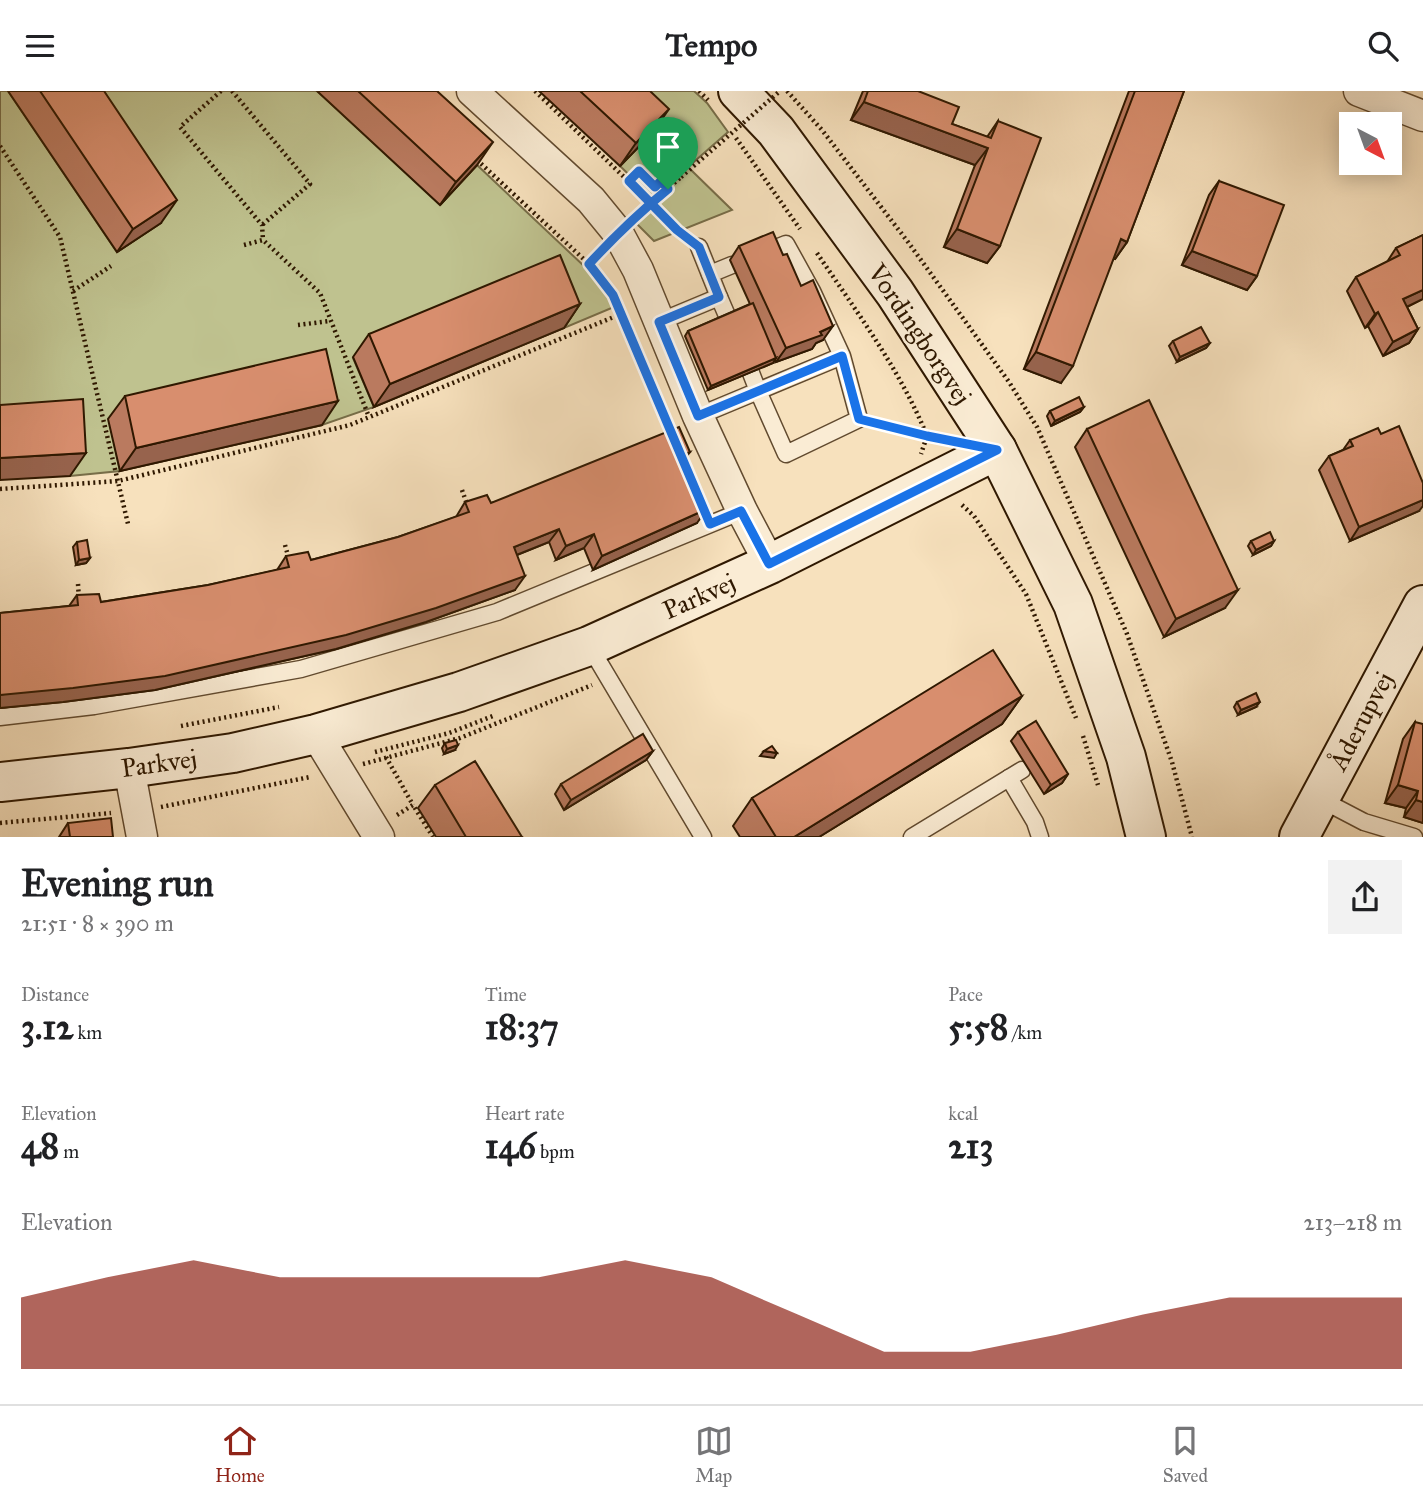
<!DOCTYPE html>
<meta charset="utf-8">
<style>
:root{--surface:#fff;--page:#f2f2f2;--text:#202124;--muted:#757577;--line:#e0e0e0;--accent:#8f2418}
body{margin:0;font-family:"IM FELL Great Primer",serif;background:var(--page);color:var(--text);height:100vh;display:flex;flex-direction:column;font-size:26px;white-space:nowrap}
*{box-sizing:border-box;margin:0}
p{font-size:23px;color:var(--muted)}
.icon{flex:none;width:38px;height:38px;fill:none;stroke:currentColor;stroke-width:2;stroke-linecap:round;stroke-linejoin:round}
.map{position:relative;height:746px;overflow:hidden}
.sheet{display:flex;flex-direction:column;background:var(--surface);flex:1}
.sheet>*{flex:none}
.needle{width:46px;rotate:139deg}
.buttons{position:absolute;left:1339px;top:21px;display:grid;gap:14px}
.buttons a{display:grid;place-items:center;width:63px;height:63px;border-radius:0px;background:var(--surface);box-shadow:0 4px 18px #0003;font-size:35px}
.pin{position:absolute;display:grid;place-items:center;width:60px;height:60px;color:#fff;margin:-72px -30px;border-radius:50% 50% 50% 0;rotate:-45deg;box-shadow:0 0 7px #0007}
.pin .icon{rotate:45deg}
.round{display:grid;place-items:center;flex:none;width:74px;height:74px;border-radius:0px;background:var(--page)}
.headline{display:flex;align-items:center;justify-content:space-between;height:119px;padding:0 21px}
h1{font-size:38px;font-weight:800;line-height:52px}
.metrics{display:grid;grid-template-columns:repeat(3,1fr);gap:10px;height:119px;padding:7px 21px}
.metrics div{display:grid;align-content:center}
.metrics b{font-size:35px;font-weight:800}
.metrics small{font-size:19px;font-weight:400}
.metrics p{font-size:19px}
.chart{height:196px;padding:14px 21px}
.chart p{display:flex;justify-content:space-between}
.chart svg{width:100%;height:126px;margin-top:7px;fill:var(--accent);opacity:.7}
header{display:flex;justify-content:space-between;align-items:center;height:91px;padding:0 21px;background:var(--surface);font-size:32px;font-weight:800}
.dock{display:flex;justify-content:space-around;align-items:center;height:98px;border-top:2px solid var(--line);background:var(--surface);font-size:19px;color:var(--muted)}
.dock a{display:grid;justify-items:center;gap:4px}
.dock .selected{color:var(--accent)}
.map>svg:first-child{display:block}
.green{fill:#bfc28f;stroke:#776d48;stroke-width:2}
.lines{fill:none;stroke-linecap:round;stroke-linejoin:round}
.lane-casing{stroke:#614a2f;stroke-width:19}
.street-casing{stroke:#614a2f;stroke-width:33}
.secondary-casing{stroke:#2f1800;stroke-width:42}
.path{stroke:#2f1800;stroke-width:4.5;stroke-dasharray:2 3.5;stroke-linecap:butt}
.lane{stroke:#faecd4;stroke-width:16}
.street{stroke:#faecd4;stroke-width:30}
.secondary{stroke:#faecd4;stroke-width:38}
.path-bridge{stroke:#2f1800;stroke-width:4.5;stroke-dasharray:2 3.5;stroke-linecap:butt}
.wall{fill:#ba7a5f;stroke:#2f1800;stroke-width:2}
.shaded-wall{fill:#97634d;stroke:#2f1800;stroke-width:2}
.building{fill:#d88e6e;stroke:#2f1800;stroke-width:2}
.route-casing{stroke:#fff;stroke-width:14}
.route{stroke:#1a73e8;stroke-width:9}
.labels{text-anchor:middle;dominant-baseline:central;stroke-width:5;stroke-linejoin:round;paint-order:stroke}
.street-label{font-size:26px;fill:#2f1800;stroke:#faecd4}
</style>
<header><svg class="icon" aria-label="menu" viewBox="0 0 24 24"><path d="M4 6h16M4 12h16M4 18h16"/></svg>Tempo<svg class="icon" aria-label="search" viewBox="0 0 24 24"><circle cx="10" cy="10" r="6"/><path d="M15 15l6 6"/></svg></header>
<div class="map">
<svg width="1423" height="746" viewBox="0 0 1423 746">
<rect width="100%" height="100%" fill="#f7e1bd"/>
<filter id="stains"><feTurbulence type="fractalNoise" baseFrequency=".00286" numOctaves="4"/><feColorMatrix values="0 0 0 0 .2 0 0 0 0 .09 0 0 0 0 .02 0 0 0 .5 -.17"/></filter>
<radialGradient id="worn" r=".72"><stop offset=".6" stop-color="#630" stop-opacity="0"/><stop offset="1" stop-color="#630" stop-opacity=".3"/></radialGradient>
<!-- green -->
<g class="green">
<polygon points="0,0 8,0 117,161 161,131 73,0 317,0 441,113 477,74 585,176 604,197 614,216 564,237 544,188 353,267 374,316 322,334 310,282 109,328 120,380 70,385 0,336"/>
<polygon points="609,0 694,0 707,12 728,41 688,76 732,119 654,150 636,132 657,111 620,75 653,41"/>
</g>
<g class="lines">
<defs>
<g id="lane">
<polyline points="699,156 719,206"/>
<polyline points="766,161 786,153 812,200 842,265 758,300 786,363 859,328 842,265"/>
<polyline points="710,183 732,174"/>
<polyline points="659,231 719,206 728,227"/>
<polyline points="698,325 758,300 751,282"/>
<polyline points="590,556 703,746"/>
<polyline points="0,626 94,615 301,578 497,521 742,420"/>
<polyline points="1009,687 1035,731 1040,746"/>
<polyline points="1320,708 1364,731 1414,746"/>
<polyline points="912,746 1022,679"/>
</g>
<g id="street">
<polyline points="472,0 591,109 618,142 638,179 698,325 742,420 770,473"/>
<polyline points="1359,0 1423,25"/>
<polyline points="316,643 379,746"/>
<polyline points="129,677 142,746"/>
</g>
<g id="secondary">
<polyline points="738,0 776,40 895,202 997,359 1073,513 1126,666 1146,746"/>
<polyline points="0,691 129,677 233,662 316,643 459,601 589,555 770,473 997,359"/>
<polyline points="1299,746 1423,514"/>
</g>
</defs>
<!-- lane casing -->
<use href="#lane" class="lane-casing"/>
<!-- street casing -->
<use href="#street" class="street-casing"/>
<!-- secondary casing -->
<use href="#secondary" class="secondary-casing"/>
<!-- path -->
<g class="path">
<polyline points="221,0 180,36 262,134 263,149"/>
<polyline points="232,0 310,93 262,134"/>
<polyline points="535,0 685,145"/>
<polyline points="699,0 708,9"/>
<polyline points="787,0 822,39 908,151 1009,291 1037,336 1127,543 1172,671 1192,746"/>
<polyline points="736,47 800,138"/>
<polyline points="0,55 60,146 128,433"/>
<polyline points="477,69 589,173"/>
<polyline points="629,90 640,80 655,96 661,90 668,98"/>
<polyline points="637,125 681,86"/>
<polyline points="244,154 263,149 320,202 369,326"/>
<path d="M817 162C856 220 901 280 927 345L945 349"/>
<polyline points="598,163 589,173 613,204 671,344"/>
<polyline points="73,200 111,175"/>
<polyline points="298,234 330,230"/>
<polyline points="875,332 927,345 921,363"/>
<polyline points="0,398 118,390 350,334 621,223"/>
<polyline points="462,399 468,416"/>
<polyline points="962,414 974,425 1026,503 1076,627"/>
<polyline points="285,454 289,468"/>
<polyline points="78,493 79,509"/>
<polyline points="181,635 279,616"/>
<polyline points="1083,645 1098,694"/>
<polyline points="375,661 449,642 493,625"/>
<polyline points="386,666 413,714"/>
<polyline points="363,673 460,647 592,594"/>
<polyline points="161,716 310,686"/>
<polyline points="397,724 413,714 433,746"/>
<polyline points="0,732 111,722"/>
</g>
<!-- lane -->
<use href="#lane" class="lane"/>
<!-- street -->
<use href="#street" class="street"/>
<!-- secondary -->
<use href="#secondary" class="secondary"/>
<!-- path-bridge -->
<polyline class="path-bridge" points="681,86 780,0"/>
</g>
<!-- wall -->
<g class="wall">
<polygon points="8,0 104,0 161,132 117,161"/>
<polygon points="317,0 437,0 477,74 440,114"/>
<polygon points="539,0 650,0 653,41 620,75"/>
<polygon points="863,0 918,0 952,33 987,46 998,30 1000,155 987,172 944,156 975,74 851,29"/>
<polygon points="1129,0 1184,0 1127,151 1115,168 1113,168 1061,292 1024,278"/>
<polygon points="1219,90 1257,185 1247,199 1182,174 1209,104"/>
<polygon points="1423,144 1423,208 1407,216 1418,238 1409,252 1383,265 1368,235 1365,237 1347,200 1356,186 1387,171 1396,157"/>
<polygon points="739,155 783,164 823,249 816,252 812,258 776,271 775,269 773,272 708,299 685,245 688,240 750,213 730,169"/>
<polygon points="580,213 564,237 374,316 353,266 369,243"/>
<polygon points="1173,250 1210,252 1206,257 1177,271 1169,255"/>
<polygon points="125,305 322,334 120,380 108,328"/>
<polygon points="1084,316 1080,321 1051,335 1047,325 1050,320"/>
<polygon points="1087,338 1225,517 1164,546 1075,356"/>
<polygon points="1350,349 1419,420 1350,450 1319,379 1329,365 1343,359"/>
<polygon points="690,361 685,367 697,432 593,479 584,457 556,469 549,451 517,464 515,499 426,531 336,558 155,599 63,611 0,617 0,522 69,515 77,504 101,511 208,494 277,479 286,465 311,469 398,446 456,426 465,411 491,412"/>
<polygon points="1251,450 1274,450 1271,455 1253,464 1248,455"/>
<polygon points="77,451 90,467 86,472 76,474 73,456"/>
<polygon points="1022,605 1002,633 819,746 740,746 733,735 752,707"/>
<polygon points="1237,611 1256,616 1238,624 1234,616"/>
<polygon points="1415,631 1423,732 1404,726 1406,717 1385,712 1403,648"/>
<polygon points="1018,641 1068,683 1062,692 1044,703 1011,650"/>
<polygon points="445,652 455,659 444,663 442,657"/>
<polygon points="653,660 646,669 564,719 555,703 561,693"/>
<polygon points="435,694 522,746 436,746 418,717"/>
<polygon points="68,732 113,746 59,746"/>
</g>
<!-- shaded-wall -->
<g class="shaded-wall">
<polygon points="864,11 988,57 975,74 851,29"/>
<polygon points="669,18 653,41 620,75 636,52"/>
<polygon points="493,51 477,74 440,114 456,91"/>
<polygon points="177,109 161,132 117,161 133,138"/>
<polygon points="957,138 1000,155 987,172 944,156"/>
<polygon points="1121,148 1127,151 1115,168 1108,166"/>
<polygon points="1192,160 1257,185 1247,199 1182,174"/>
<polygon points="1423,199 1423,208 1394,222 1403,208"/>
<polygon points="580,213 564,237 374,316 390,293"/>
<polygon points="1378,221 1368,235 1365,237 1375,223"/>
<polygon points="833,235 823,249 816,252 812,258 776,271 786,257"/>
<polygon points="1418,238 1409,252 1383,265 1393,251"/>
<polygon points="1210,252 1206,257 1177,271 1180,266"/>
<polygon points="1036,261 1073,275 1061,292 1024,278"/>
<polygon points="776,267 773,272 708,299 711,295"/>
<polygon points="338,310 322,334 120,380 136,357"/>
<polygon points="1084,316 1080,321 1051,335 1055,330"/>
<polygon points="86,362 70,385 0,389 0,367"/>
<polygon points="1423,409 1423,415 1419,420 1350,450 1359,436"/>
<polygon points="707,418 697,432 593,479 602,465"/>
<polygon points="559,438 549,451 504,469 514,456"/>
<polygon points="594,443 584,457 556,469 566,455"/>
<polygon points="1274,450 1271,455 1253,464 1256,459"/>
<polygon points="90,467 86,472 76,474 79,469"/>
<polygon points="525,485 515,499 426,531 336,558 155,599 63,611 0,617 0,604"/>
<polygon points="1238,499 1225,517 1164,546 1176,528"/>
<polygon points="1022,605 1002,633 819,746 794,746"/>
<polygon points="1260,611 1256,616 1238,624 1241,619"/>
<polygon points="458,654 455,659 444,663 447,658"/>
<polygon points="653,660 646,669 564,719 571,709"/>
<polygon points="764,660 777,662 774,667 760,665"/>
<polygon points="1068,683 1062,692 1044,703 1051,694"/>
<polygon points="1398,694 1418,700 1406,717 1385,712"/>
<polygon points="1416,709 1423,711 1423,732 1404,726"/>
</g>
<!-- building -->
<g class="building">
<polygon points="40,0 104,0 177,109 133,138"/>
<polygon points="358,0 437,0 493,51 456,91"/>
<polygon points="580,0 650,0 669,18 636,52"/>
<polygon points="868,0 918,0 959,16 952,33 991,47 998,30 1041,47 1000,155 957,138 988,57 864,11"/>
<polygon points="1135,0 1184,0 1127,151 1121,148 1073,275 1036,261"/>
<polygon points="1219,90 1284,114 1257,185 1192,160"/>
<polygon points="773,141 783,164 787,163 801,195 813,189 833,235 820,241 822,244 786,257 739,155"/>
<polygon points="1423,144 1423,199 1403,208 1418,238 1393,251 1378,221 1375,223 1356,186 1400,164 1396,157"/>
<polygon points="560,164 580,213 390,293 369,243"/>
<polygon points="753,212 776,267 711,295 688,240"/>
<polygon points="1201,236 1210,252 1180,266 1173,250"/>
<polygon points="326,258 338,310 136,357 125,305"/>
<polygon points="1079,306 1084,316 1055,330 1050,320"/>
<polygon points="83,308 86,362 0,367 0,314"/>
<polygon points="1149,309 1238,499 1176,528 1087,338"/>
<polygon points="1399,335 1423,392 1423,409 1359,436 1329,365 1353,355 1350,349 1378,337 1381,343"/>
<polygon points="679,336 690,361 684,364 707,418 602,465 594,443 566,455 559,438 514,456 525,485 436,517 346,544 165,585 73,597 0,604 0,522 78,514 77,504 99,503 101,511 208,494 289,476 286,465 308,461 311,469 398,446 469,421 465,411 487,404 491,412"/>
<polygon points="1270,441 1274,450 1256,459 1251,450"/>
<polygon points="87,449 90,467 79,469 77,451"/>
<polygon points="993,559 1022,605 794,746 776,746 752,707"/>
<polygon points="1256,602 1260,611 1241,619 1237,611"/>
<polygon points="1036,630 1068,683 1051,694 1018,641"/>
<polygon points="1415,631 1423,633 1423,711 1416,709 1418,700 1398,694"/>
<polygon points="643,643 653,660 571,709 561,693"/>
<polygon points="456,649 458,654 447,658 445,652"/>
<polygon points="772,655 777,662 764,660"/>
<polygon points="475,670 522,746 466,746 435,694"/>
<polygon points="111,727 113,746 70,746 68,732"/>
</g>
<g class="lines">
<defs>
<path id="route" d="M668 98C640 121 614 146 589 173L613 204 710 433 741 420 769 473 997 359 927 345 859 328 842 265 698 325 659 231 719 206 699 156 677 139 629 90 639 80 655 96 661 90 668 98"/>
</defs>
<!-- route casing -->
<use href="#route" class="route-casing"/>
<!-- route -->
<use href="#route" class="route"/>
</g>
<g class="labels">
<!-- street labels -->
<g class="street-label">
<text transform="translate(920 243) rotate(56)">Vordingborgvej</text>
<text transform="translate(699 505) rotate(-24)">Parkvej</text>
<text transform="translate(1361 630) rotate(-62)">Åderupvej</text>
<text transform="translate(159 672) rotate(-8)">Parkvej</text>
</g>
</g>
<rect width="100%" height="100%" filter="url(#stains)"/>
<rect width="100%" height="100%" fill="url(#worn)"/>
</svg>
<div class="buttons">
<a><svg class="needle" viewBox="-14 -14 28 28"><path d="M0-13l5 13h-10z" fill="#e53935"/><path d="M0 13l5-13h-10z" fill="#757577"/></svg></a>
</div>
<div class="pin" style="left:668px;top:98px;background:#1e9e55"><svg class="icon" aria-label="arrive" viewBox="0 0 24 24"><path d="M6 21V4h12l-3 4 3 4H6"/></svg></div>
</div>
<section class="sheet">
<div class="headline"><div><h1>Evening run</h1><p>21:51 · 8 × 390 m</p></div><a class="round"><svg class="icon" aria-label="share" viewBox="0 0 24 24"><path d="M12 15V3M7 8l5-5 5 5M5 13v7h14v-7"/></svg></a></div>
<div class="metrics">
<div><p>Distance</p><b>3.12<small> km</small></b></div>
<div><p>Time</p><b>18:37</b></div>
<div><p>Pace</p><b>5:58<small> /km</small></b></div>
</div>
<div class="metrics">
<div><p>Elevation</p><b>48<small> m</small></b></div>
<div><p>Heart rate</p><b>146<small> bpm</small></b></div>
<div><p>kcal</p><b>213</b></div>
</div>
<div class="chart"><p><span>Elevation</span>213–218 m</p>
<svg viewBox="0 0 160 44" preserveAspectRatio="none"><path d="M0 44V19L10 12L20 6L30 12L40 12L50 12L60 12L70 6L80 12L90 25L100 38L110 38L120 32L130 25L140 19L150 19L160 19V44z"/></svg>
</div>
</section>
<nav class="dock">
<a class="selected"><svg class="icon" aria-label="home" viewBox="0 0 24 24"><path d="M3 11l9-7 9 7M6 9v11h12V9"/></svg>Home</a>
<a><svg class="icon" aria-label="map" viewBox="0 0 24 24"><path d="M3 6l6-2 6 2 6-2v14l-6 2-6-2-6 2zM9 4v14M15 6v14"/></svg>Map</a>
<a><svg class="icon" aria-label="saved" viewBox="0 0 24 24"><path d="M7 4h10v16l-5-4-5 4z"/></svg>Saved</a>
</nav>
